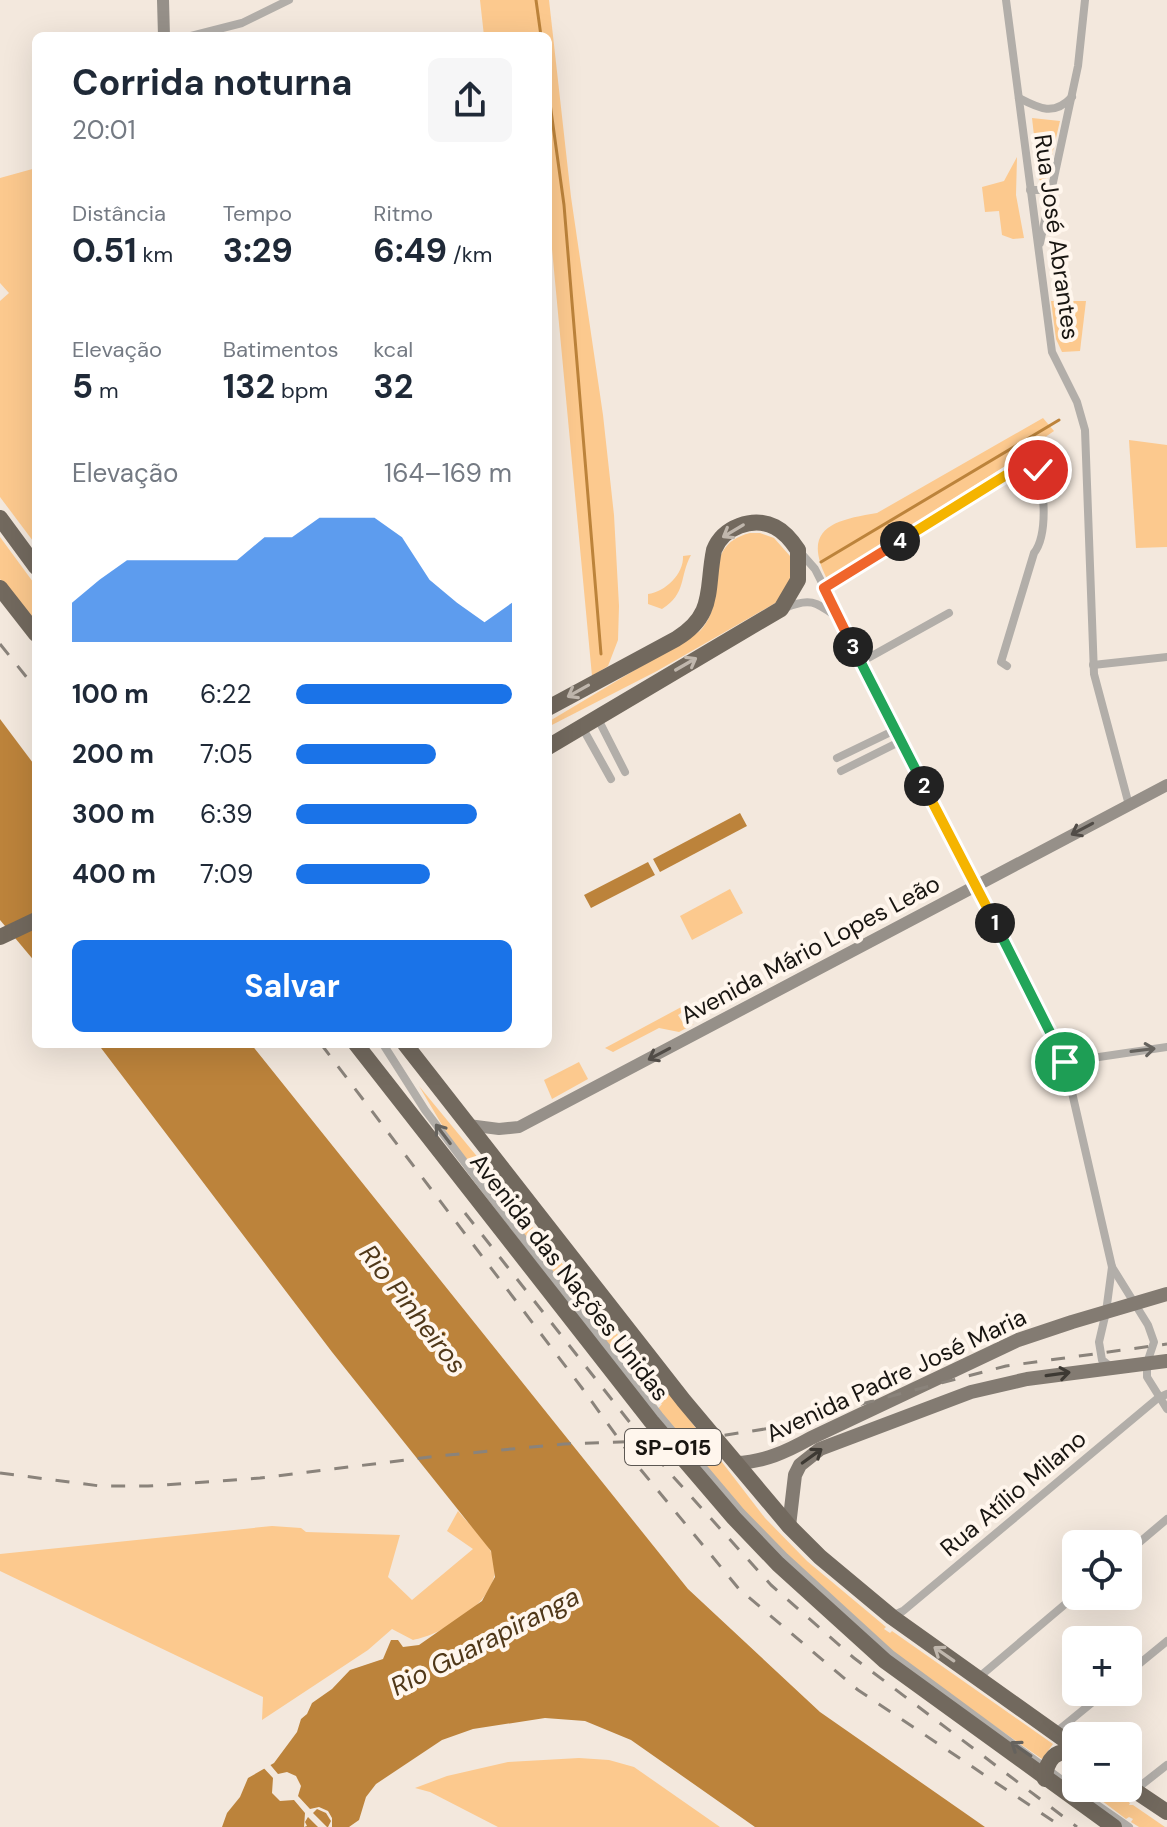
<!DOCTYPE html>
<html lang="pt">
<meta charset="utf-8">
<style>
:root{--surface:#fff;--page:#f6f6f7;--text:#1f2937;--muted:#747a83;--accent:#1a73e8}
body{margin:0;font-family:"DM Sans",sans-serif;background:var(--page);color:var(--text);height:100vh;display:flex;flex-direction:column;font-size:30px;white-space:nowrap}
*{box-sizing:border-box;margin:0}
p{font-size:26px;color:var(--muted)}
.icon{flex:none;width:44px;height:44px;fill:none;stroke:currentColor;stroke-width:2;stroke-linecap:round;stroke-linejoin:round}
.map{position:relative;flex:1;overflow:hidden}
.details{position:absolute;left:32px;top:32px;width:520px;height:1016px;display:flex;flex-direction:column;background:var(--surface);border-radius:12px;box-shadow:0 8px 32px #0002}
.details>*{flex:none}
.tools{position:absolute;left:1062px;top:1530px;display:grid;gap:16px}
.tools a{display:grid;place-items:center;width:80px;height:80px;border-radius:12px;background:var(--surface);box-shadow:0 8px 32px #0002;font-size:40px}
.pin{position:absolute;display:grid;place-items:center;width:68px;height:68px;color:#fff;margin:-34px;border:4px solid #fff;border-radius:50%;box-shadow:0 2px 8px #0007}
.km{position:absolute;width:40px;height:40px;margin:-20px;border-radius:50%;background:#222;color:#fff;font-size:22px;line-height:40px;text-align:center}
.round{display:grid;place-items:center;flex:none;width:84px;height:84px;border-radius:12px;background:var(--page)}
.headline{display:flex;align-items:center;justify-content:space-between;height:136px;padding:0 40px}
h1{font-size:36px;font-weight:700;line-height:60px}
.metrics{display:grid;grid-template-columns:repeat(3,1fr);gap:12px;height:136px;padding:8px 40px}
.metrics div{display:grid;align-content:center}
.metrics b{font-size:34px;font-weight:700}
.metrics small{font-size:22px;font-weight:400}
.metrics p{font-size:22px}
.chart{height:224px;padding:16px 40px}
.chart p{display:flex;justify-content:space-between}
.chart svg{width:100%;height:144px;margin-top:8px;fill:var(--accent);opacity:.7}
.cta{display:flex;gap:16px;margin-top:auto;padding:16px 40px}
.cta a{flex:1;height:92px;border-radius:12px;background:var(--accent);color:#fff;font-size:32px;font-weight:700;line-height:92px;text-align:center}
ul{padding:0 40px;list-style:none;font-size:26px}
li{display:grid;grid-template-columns:128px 96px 1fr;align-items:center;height:60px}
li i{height:20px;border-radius:10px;background:var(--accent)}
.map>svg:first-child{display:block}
.green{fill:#fcc98e}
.water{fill:#bc833b}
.pier{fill:#f3e8dd}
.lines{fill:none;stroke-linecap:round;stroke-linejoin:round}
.stream{stroke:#bc833b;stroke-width:3}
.street{stroke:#b2aea9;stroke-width:8}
.secondary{stroke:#969089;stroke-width:12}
.primary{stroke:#837b72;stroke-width:14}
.highway{stroke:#72695e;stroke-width:16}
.rail{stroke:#8a837b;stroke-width:3;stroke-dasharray:14 14;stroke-linecap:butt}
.oneway{stroke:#c0b7ad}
.oneway2{stroke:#514c47}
.oneway3{stroke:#65625d}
.oneway4{stroke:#3d3933}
.split-1-casing{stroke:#fff;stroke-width:16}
.split-2-casing{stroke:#fff;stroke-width:16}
.split-3-casing{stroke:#fff;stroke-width:16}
.split-4-casing{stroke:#fff;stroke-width:16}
.split-5-casing{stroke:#fff;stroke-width:16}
.split-1{stroke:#22a559;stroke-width:10}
.split-2{stroke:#f5b400;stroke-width:10}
.split-3{stroke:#22a559;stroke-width:10}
.split-4{stroke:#f0652b;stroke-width:10}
.split-5{stroke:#f5b400;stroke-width:10}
.labels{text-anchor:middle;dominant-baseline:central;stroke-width:8;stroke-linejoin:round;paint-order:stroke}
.shield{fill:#fff6ed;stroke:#5d5853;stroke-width:2}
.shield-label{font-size:22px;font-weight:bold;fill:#181511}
.street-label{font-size:24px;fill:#181511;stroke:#fff6ed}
.water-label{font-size:26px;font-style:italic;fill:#503819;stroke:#fff6ed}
</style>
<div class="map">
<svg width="1167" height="1827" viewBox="0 0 1167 1827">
<rect width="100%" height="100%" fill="#f3e8dd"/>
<!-- green -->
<g class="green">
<polygon points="480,0 549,0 571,197 603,415 614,515 619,606 618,640 608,666 592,676 552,249 548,251 548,36 484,36"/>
<polygon points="1032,118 1060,121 1047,176 1043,184 1039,179"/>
<polygon points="1017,157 1016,195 1024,238 1013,239 1002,235 999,211 985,212 982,187 1004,181"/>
<polygon points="36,168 36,545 0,497 0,301 9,293 0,283 0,178"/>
<polygon points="1051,301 1086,301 1080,351 1062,352 1056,339"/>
<path d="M1043 418 1054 431 1041 440 1040 444 827 579C801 528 834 520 877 513Z"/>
<polygon points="1129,440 1167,445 1167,547 1136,548"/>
<path d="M750 533H760L774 538 790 556 792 577 777 602 657 671 548 727V722L700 631C731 599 697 546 750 533Z"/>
<polygon points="0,537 36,586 36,623 0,579"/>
<path d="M691 555C679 577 687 593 662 609L648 604V594C665 592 684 574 683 556Z"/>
<polygon points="730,889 743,913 692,940 680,916"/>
<polygon points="685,1005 687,1009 678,1015 685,1026 694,1024 679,1032 659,1028 613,1052 605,1048"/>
<polygon points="579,1062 588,1079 552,1099 544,1080"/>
<polygon points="419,1086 526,1216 525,1218 600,1310 601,1316 603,1315 651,1379 668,1392 765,1518 807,1561 886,1627 884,1629 890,1633 892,1631 1053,1744 1042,1759 910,1667 753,1523 657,1410 662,1404 659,1402 654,1407 590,1325 593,1322 590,1319 588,1320 455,1147"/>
<path d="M458 1511C468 1523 482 1536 490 1550 514 1592 447 1634 413 1640L392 1629 368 1650 262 1720 263 1697 0 1571V1554L272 1526 301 1528 306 1532 400 1535 388 1577 412 1600 473 1549 447 1531Z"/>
<polygon points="579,1758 609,1760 634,1767 720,1827 498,1827 430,1792 415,1788 447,1776 508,1762"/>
<polygon points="1085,1788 1109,1788 1130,1803 1129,1805 1133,1805 1165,1827 1139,1827 1131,1822 1133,1819 1129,1817 1126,1819"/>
</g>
<!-- water -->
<g class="water">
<polygon points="0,719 36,767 36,963 0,920"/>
<polygon points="740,813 747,826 660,872 653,859"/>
<polygon points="648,862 655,875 591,908 584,895"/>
<polygon points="98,1044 251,1044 688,1589 820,1712 985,1827 755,1827 631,1740 585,1721 545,1718 473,1729 442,1740 376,1784 366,1797 359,1820 349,1827 222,1827 227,1813 240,1797 248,1778 274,1763 297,1732 301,1719 307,1714 312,1703 332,1689 350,1670 383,1659 391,1640 398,1640 403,1647 419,1645 482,1601 495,1577 491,1551 332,1352"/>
</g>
<!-- pier -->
<polygon class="pier" points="267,1761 278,1774 287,1772 296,1776 301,1786 298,1796 310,1809 319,1807 328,1811 332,1818 332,1827 328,1827 331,1821 326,1813 317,1809 313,1813 327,1827 318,1827 308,1817 305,1822 307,1826 304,1827 305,1813 294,1800 280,1801 272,1793 273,1778 260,1764"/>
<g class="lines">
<!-- stream -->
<g class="stream">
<polyline points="536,0 541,36"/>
<polyline points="548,89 564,205 601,654"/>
<polyline points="821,562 1059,420"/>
</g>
<!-- street -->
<g class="street">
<polyline points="1006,0 1052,352 1077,402 1085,430 1094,674 1129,805"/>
<polyline points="191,36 242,23 289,0"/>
<path d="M1019 98C1040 109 1054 116 1072 97"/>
<polyline points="1030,190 1053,190"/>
<polyline points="1040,243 1078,66 1085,0"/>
<polyline points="800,552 815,569 1065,1062 1112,1267 1148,1325 1154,1342 1147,1363 1147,1377 1167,1409"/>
<path d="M824 588 1024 464 1033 463C1046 482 1048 535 1034 553L1001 662 1007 666"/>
<path d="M785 608C810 597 816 602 837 617"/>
<polyline points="861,662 949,613"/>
<polyline points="1093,665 1167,657"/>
<polyline points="598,719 625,772"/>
<polyline points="582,727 611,779"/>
<polyline points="837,758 895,730"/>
<polyline points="841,771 901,741"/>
<polyline points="383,1044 425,1110 481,1184 659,1415 741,1512 785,1557 891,1654 1066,1783"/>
<polyline points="1065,1062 1167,1047"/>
<polyline points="1111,1367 1102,1360 1099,1342 1106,1312 1112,1267"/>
<polyline points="1128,1552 1167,1519"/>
<polyline points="892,1616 903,1611 1158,1398 1167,1394"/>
<polyline points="1128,1673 1167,1641"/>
<polyline points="978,1678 1076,1595"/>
<polyline points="1055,1733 1105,1692"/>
<polyline points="1135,1790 1167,1765"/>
<polyline points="1090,1800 1129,1827"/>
</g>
<!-- secondary -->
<g class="secondary">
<polyline points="163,0 164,36"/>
<polyline points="468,1125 499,1129 519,1127 1167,785"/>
</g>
<!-- primary -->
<g class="primary">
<path d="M735 1463C764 1462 786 1452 811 1438L1018 1340 1072 1322 1167 1294"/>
<polyline points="789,1526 795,1475 800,1465 820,1449 971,1392 1027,1379 1167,1361"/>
</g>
<!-- highway -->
<g class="highway">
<polyline points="0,518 36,567"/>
<polyline points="0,588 36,634"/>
<path d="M548 708 676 639C716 615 706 589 714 550 723 527 753 516 775 527 785 532 792 541 798 550V580L781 609 548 747"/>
<polyline points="0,937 36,920"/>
<polyline points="356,1044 651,1421 734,1518 778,1564 885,1661 1114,1827"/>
<polyline points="405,1044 684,1401 789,1526 820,1557 892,1617 1076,1748"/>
<path d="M1045 1779C1046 1760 1056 1747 1076 1754"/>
<polyline points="1128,1786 1167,1812"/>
</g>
<!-- rail -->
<g class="rail">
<polyline points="0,644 36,689"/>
<polyline points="321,1044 582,1388 641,1470 739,1589 858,1690 1062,1827"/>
<polyline points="465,1213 668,1471 771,1585 854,1658 1077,1827"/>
<polyline points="0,1473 100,1486 148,1486 260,1478 438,1456 564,1444 700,1439 810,1422 850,1407 1006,1366 1167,1344"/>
</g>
</g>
<!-- one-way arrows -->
<defs><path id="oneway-shaft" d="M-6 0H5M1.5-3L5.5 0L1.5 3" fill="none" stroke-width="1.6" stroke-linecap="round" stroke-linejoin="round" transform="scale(2)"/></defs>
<g class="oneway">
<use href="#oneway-shaft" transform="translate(733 531) rotate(149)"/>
<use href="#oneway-shaft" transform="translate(686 664) rotate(-30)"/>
<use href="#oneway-shaft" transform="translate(578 691) rotate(151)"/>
<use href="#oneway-shaft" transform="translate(944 1654) rotate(-145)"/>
</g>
<g class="oneway2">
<use href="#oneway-shaft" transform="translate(1082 829) rotate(152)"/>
<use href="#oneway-shaft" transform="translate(659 1054) rotate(152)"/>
</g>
<g class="oneway3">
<use href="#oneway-shaft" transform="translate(1143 1050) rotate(-7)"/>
<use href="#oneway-shaft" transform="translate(443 1134) rotate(-127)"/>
<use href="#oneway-shaft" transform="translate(1021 1749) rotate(-145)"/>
</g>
<g class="oneway4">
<use href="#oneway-shaft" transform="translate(1058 1374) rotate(-8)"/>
<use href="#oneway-shaft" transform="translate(812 1456) rotate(-36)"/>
</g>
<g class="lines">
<defs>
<polyline id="split-1" points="995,923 1065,1062"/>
<polyline id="split-2" points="924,786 995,923"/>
<polyline id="split-3" points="853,647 924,786"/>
<polyline id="split-4" points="853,647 824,588 900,541"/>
<polyline id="split-5" points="900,541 1024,464 1033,463 1038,470"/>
</defs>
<!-- split-1 casing -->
<use href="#split-1" class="split-1-casing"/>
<!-- split-2 casing -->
<use href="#split-2" class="split-2-casing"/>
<!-- split-3 casing -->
<use href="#split-3" class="split-3-casing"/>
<!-- split-4 casing -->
<use href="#split-4" class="split-4-casing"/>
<!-- split-5 casing -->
<use href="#split-5" class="split-5-casing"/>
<!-- split-1 -->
<use href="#split-1" class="split-1"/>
<!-- split-2 -->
<use href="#split-2" class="split-2"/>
<!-- split-3 -->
<use href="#split-3" class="split-3"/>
<!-- split-4 -->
<use href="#split-4" class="split-4"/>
<!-- split-5 -->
<use href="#split-5" class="split-5"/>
</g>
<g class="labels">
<!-- shield labels -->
<rect class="shield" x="625" y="1429" width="96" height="36" rx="6"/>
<g class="shield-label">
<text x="673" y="1447">SP-015</text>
</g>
<!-- street labels -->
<g class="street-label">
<text transform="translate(1057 237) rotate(82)">Rua José Abrantes</text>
<text transform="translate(810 949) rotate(-28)">Avenida Mário Lopes Leão</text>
<text transform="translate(570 1277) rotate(52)">Avenida das Nações Unidas</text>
<text transform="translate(896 1375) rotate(-25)">Avenida Padre José Maria</text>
<text transform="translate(1013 1493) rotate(-40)">Rua Atílio Milano</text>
</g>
<!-- water labels -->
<g class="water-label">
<text transform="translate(413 1309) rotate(52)">Rio Pinheiros</text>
<text transform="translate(485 1641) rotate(-27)">Rio Guarapiranga</text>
</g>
</g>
</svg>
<div class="tools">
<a><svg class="icon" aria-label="locate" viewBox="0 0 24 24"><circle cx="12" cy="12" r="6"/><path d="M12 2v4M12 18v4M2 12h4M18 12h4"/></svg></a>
<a>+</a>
<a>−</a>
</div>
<div class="pin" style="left:1065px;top:1062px;background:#1e9e55"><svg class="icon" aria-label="arrive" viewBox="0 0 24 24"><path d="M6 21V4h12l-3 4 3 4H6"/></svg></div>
<div class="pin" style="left:1038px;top:470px;background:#d93025"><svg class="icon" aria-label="check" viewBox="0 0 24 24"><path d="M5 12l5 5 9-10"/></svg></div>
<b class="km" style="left:995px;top:923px">1</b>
<b class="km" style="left:924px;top:786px">2</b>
<b class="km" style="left:853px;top:647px">3</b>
<b class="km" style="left:900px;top:541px">4</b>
<section class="details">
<div class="headline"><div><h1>Corrida noturna</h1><p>20:01</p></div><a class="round"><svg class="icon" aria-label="share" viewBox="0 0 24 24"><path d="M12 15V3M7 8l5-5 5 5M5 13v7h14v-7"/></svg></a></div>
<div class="metrics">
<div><p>Distância</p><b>0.51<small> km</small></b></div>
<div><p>Tempo</p><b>3:29</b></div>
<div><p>Ritmo</p><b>6:49<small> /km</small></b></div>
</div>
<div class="metrics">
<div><p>Elevação</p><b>5<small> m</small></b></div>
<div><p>Batimentos</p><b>132<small> bpm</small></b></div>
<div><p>kcal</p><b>32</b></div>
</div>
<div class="chart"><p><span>Elevação</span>164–169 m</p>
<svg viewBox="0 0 160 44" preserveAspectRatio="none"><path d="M0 44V32L10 25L20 19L30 19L40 19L50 19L60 19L70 12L80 12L90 6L100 6L110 6L120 12L130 25L140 32L150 38L160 32V44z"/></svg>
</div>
<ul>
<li><b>100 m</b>6:22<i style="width:100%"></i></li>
<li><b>200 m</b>7:05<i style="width:65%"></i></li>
<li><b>300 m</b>6:39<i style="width:84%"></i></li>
<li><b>400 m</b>7:09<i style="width:62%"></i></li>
</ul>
<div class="cta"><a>Salvar</a></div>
</section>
</div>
